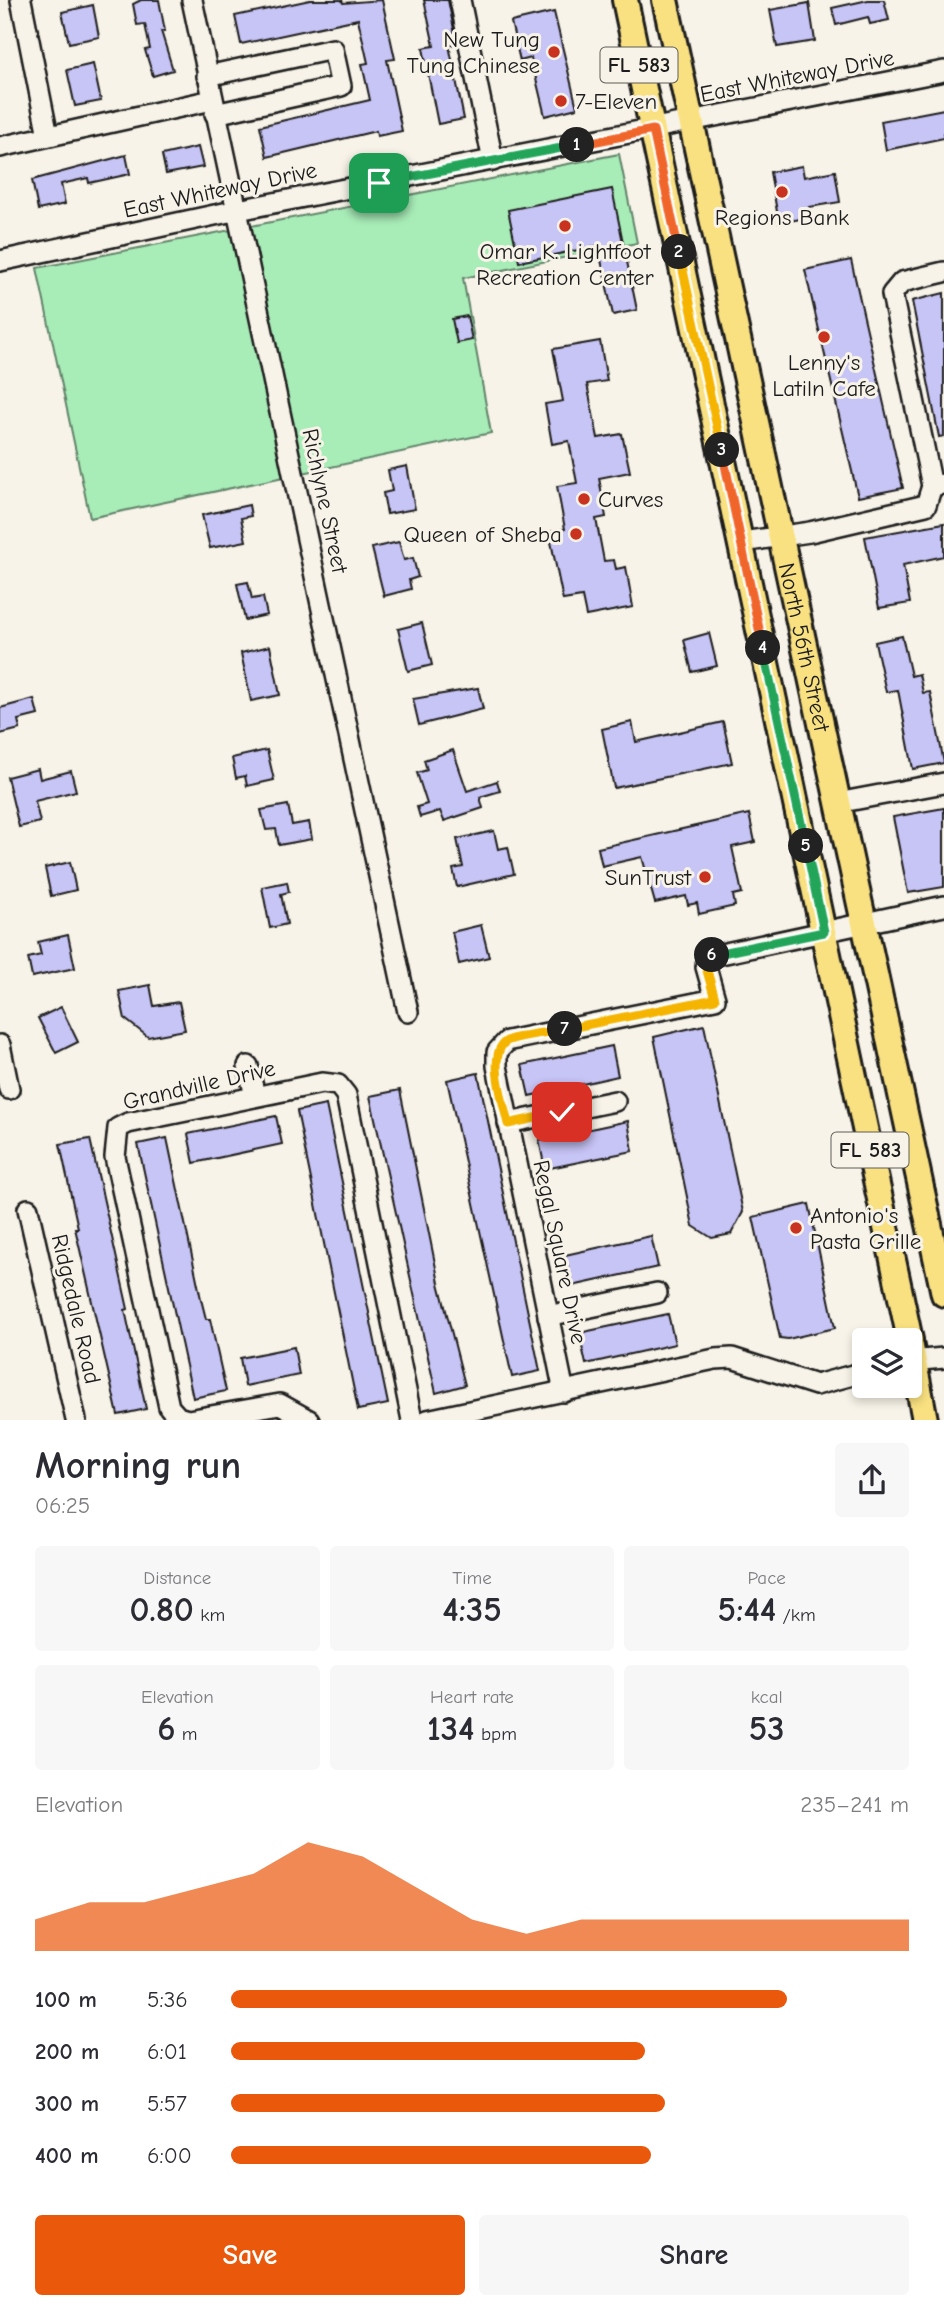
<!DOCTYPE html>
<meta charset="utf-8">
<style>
:root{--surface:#fff;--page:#f7f7f7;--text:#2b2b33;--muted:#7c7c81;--accent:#ea580c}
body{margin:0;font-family:"Comic Neue",sans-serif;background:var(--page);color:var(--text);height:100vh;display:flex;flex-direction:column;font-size:26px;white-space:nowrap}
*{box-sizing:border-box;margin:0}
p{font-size:23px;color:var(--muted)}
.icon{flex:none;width:38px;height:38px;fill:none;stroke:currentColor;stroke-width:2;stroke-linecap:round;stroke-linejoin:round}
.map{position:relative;height:1420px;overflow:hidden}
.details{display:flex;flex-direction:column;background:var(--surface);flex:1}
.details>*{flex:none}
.controls{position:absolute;left:852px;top:1328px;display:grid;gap:14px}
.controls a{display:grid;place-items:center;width:70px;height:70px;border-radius:7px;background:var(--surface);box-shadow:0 4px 10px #0003;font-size:35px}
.pin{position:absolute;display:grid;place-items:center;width:60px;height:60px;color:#fff;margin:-30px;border-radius:14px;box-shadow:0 4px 10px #0006}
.km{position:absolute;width:35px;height:35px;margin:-18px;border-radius:50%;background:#222;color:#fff;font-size:19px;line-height:35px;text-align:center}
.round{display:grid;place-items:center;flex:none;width:74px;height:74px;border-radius:7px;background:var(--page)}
.overview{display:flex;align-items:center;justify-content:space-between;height:119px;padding:0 35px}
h1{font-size:38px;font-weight:600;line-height:52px}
.figures{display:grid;grid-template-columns:repeat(3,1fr);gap:10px;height:119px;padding:7px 35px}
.figures div{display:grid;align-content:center;border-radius:7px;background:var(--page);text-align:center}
.figures b{font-size:35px;font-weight:600}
.figures small{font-size:19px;font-weight:400}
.figures p{font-size:19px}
.chart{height:196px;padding:14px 35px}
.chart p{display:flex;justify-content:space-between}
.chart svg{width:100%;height:126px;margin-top:7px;fill:var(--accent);opacity:.7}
.primary-button{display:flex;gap:14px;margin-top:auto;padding:14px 35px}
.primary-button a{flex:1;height:80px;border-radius:7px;background:var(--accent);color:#fff;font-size:28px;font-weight:600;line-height:80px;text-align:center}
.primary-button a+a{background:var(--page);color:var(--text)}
ul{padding:0 35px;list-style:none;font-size:23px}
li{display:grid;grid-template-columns:112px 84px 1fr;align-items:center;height:52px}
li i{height:18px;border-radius:9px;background:var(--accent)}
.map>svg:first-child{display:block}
.green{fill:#a8edb8;stroke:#62846a;stroke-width:2}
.building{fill:#c7c4f6;stroke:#1c1c1c;stroke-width:2}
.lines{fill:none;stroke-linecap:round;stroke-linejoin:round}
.minor-casing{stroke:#1c1c1c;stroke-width:24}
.major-casing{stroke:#1c1c1c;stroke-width:30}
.minor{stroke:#f7f3e8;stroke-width:19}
.major{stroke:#f9e181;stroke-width:24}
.split-1-casing{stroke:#fff;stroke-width:14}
.split-2-casing{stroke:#fff;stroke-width:14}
.split-3-casing{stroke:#fff;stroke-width:14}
.split-4-casing{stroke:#fff;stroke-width:14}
.split-5-casing{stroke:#fff;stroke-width:14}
.split-6-casing{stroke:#fff;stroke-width:14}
.split-7-casing{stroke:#fff;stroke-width:14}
.split-8-casing{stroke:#fff;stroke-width:14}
.split-1{stroke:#22a559;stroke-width:9}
.split-2{stroke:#f0652b;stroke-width:9}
.split-3{stroke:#f5b400;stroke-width:9}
.split-4{stroke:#f0652b;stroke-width:9}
.split-5{stroke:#22a559;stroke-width:9}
.split-6{stroke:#22a559;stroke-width:9}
.split-7{stroke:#f5b400;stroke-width:9}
.split-8{stroke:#f5b400;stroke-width:9}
.poi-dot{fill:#c8321e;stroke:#f7f3e8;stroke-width:2.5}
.labels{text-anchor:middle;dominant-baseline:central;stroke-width:6;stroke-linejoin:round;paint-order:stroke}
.shield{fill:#f7f3e8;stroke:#5e5c59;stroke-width:2}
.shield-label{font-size:21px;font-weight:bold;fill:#1c1c1c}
.poi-label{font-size:23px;fill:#1c1c1c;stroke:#f7f3e8;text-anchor:end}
.street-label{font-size:23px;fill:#1c1c1c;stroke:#f7f3e8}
</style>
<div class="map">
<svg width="944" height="1420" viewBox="0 0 944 1420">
<rect width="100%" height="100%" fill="#f7f3e8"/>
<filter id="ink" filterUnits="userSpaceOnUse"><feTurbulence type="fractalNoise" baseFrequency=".0143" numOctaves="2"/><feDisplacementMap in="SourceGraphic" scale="14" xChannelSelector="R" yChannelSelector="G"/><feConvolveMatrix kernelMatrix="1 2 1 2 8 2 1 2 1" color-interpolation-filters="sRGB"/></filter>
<g filter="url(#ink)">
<!-- green -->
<polygon class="green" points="619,154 637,243 463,278 491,433 90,518 37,268"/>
<!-- building -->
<g class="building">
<polygon points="141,0 159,0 165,31 161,31 173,70 153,76 145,50 150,49 145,24 137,25 133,4"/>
<polygon points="310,0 342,0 343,3 382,0 395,59 387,60 402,131 377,136 376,131 267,157 260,126 370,100 362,64 368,63 358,19 241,44 235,16"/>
<polygon points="424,0 448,0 457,44 449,45 464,119 438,124 423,48 434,46"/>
<polygon points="868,0 884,0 889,20 870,24 868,17 836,25 832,8"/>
<polygon points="809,3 815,41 777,47 770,10"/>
<polygon points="93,5 99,37 69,43 62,12"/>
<polygon points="554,12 577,108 545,116 531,58 520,61 511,22"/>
<polygon points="93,64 101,101 75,106 67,70"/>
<polygon points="944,109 944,138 886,150 881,121"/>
<polygon points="198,147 203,167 166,174 162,155"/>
<polygon points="126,155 130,174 89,183 88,178 61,184 65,204 38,210 32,180"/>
<polygon points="802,166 804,177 835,171 840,202 809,207 811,217 779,223 770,172"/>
<polygon points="612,189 637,310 613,315 598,246 519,262 508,210"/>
<polygon points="851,260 903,488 858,497 805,270"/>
<polygon points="944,293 944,436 939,437 912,301"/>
<polygon points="467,316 472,340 457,343 452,319"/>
<polygon points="600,341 607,381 587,384 598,438 622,434 630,472 599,478 606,517 596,519 604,561 614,560 616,569 626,567 633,607 586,616 582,597 563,600 549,532 565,529 557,486 577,483 569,441 552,444 545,404 563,401 553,349"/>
<polygon points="407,466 415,509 387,514 383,493 392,491 388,470"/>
<polygon points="249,505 251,516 241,518 246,541 210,548 202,515"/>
<polygon points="944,523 944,556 903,565 910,603 879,608 865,537"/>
<polygon points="399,542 404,560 413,558 418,577 409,580 411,589 384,596 372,548"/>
<polygon points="248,582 252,599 263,597 267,615 245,620 237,584"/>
<polygon points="422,623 432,665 408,671 398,629"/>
<polygon points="709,633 717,666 692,672 684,640"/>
<polygon points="902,636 911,676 919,674 923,693 930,692 944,763 913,769 898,690 886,692 875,642"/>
<polygon points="270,646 280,695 251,701 241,653"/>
<polygon points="478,688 483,709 419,725 413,699"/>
<polygon points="34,699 38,715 18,720 20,729 0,734 0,708"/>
<polygon points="632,722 636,742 723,722 732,763 614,788 602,729"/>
<polygon points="267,750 274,780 247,786 245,776 236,778 232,758"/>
<polygon points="453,750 467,791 497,781 500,791 480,797 483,808 444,821 440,811 420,817 417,807 427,804 417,773 427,770 424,760"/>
<polygon points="38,769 40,779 71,771 76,791 35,801 40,822 19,827 7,777"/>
<polygon points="288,805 292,825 309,822 312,839 279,845 276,829 266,830 261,810"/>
<polygon points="944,808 944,887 908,893 893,817"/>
<polygon points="749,814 755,842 732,847 742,893 733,895 735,906 699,914 697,903 688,905 686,896 655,903 642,857 602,866 598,848"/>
<polygon points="494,831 498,849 508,847 514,874 457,887 453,869 463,867 457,839"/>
<polygon points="70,862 76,890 51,896 45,868"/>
<polygon points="287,882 289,892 281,894 287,924 270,928 262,887"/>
<polygon points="481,925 489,957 459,964 452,932"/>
<polygon points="68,935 75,968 32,977 28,958 41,955 38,942"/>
<polygon points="150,985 154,1006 179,1002 185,1030 148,1037 125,1019 119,991"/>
<polygon points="61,1007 78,1042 56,1053 38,1018"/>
<polygon points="704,1025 743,1212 731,1234 712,1238 693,1226 654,1037"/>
<polygon points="612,1046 618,1076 529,1096 522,1065"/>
<polygon points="478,1073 540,1371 512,1377 447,1080"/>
<polygon points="400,1090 439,1283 465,1385 436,1393 370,1096"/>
<polygon points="326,1105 388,1404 358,1410 297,1111"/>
<polygon points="276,1116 282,1144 194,1163 188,1134"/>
<polygon points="628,1121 633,1151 545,1169 539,1140"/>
<polygon points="167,1138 201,1299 206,1319 210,1319 226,1391 193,1398 138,1144"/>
<polygon points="90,1139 128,1309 125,1310 146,1409 118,1415 75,1228 78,1228 60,1144"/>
<polygon points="809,1204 835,1328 788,1339 780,1338 753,1217"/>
<polygon points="651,1236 658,1267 572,1286 565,1255"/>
<polygon points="668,1314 675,1344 586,1364 579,1333"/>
<polygon points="294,1347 299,1375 245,1386 240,1358"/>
</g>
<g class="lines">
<defs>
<g id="minor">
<polyline points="21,0 48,136"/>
<polyline points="192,0 408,1012"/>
<polyline points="460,0 493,161"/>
<polyline points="207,76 333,49 341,86 215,114"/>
<polyline points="0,147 212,100"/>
<polyline points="0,261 238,210 944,71"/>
<polyline points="932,486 892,294 902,282 944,272"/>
<polyline points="742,542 810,532 926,505 932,486 943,484"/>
<polyline points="837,803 944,783"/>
<polyline points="0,1045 9,1089"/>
<polyline points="248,1066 255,1096"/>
<polyline points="508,1123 615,1101"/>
<polyline points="28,1209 76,1420"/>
<polyline points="548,1316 657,1293"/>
<polyline points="910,1361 944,1358"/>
<polyline points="564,1392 497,1066 497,1052 507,1041 715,999 706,967 707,957 944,906"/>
<polyline points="309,1420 280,1404 188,1420 178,1417 169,1407 115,1157 118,1128 128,1123 322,1083 338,1085 346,1095 412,1420"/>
<polyline points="427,1420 715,1359 732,1358 816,1385 864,1372"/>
</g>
<g id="major">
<polyline points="625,0 910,1340"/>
<path id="s1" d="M665 0 944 1294"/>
<polyline points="910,1342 925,1420"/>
</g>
</defs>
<!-- minor casing -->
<use href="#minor" class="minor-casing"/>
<!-- major casing -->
<use href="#major" class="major-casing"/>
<!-- minor -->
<use href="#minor" class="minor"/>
<!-- major -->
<use href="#major" class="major"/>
</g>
</g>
<g class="lines" filter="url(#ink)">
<defs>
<polyline id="split-1" points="379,183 577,145"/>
<polyline id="split-2" points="577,145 653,130 679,252"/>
<polyline id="split-3" points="679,252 722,450"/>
<polyline id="split-4" points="722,450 763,648"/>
<polyline id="split-5" points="763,648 806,846"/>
<polyline id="split-6" points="712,955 824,932 806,846"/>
<polyline id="split-7" points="565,1029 715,999 706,967 707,957 712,955"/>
<path id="split-8" d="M562 1112 508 1124C504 1104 485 1049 509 1040 526 1034 547 1033 565 1029"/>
</defs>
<!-- split-1 casing -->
<use href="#split-1" class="split-1-casing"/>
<!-- split-2 casing -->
<use href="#split-2" class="split-2-casing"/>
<!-- split-3 casing -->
<use href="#split-3" class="split-3-casing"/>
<!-- split-4 casing -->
<use href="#split-4" class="split-4-casing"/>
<!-- split-5 casing -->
<use href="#split-5" class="split-5-casing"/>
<!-- split-6 casing -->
<use href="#split-6" class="split-6-casing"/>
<!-- split-7 casing -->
<use href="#split-7" class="split-7-casing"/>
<!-- split-8 casing -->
<use href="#split-8" class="split-8-casing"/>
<!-- split-1 -->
<use href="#split-1" class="split-1"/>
<!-- split-2 -->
<use href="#split-2" class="split-2"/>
<!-- split-3 -->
<use href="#split-3" class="split-3"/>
<!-- split-4 -->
<use href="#split-4" class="split-4"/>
<!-- split-5 -->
<use href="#split-5" class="split-5"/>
<!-- split-6 -->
<use href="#split-6" class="split-6"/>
<!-- split-7 -->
<use href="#split-7" class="split-7"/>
<!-- split-8 -->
<use href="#split-8" class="split-8"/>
</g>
<!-- markers -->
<g class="poi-dot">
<circle cx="554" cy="52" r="7"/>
<circle cx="561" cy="101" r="7"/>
<circle cx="782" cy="192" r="7"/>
<circle cx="565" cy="226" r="7"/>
<circle cx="824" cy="337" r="7"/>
<circle cx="584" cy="499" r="7"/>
<circle cx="576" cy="534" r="7"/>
<circle cx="705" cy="877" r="7"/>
<circle cx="796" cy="1228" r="7"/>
</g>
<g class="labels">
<!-- shield labels -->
<g class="shield">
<rect x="600.5" y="47.5" width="77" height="35" rx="5"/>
<rect x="831.5" y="1132.5" width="77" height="35" rx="5"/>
</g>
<g class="shield-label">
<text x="639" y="65">FL 583</text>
<text x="870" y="1150">FL 583</text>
</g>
<!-- poi labels -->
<g class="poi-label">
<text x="540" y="39">New Tung<tspan x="540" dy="26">Tung Chinese</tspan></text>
<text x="575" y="101" text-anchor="start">7-Eleven</text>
<text x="782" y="217" text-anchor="middle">Regions Bank</text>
<text x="565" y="251" text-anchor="middle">Omar K. Lightfoot<tspan x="565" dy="26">Recreation Center</tspan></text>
<text x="824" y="362" text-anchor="middle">Lenny's<tspan x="824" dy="26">Latiln Cafe</tspan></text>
<text x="598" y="499" text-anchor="start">Curves</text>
<text x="562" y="534">Queen of Sheba</text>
<text x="691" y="877">SunTrust</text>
<text x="810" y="1215" text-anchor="start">Antonio's<tspan x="810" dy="26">Pasta Grille</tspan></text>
</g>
<!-- street labels -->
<g class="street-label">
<text transform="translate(797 76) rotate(-11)">East Whiteway Drive</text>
<text transform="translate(220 190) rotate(-12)">East Whiteway Drive</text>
<text transform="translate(325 501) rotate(78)">Richlyne Street</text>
<text stroke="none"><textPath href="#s1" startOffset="662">North 56th Street</textPath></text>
<text transform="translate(199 1085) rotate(-13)">Grandville Drive</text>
<text transform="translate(560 1252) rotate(78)">Regal Square Drive</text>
<text transform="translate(76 1309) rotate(77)">Ridgedale Road</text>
</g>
</g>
</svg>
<div class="controls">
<a><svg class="icon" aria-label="layers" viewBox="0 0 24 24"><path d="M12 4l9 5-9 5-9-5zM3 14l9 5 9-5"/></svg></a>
</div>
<div class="pin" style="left:379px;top:183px;background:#1e9e55"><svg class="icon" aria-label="arrive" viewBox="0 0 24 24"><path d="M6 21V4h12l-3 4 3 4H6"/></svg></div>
<div class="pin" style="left:562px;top:1112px;background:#d93025"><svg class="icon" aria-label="check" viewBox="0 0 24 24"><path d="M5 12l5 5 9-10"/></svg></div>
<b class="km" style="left:577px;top:145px">1</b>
<b class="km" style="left:679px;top:252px">2</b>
<b class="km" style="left:722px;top:450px">3</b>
<b class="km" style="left:763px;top:648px">4</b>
<b class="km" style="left:806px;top:846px">5</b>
<b class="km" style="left:712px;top:955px">6</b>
<b class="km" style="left:565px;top:1029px">7</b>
</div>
<section class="details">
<div class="overview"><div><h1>Morning run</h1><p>06:25</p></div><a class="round"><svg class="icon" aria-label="share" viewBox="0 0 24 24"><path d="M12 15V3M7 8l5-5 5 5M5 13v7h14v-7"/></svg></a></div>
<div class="figures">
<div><p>Distance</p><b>0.80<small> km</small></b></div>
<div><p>Time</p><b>4:35</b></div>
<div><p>Pace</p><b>5:44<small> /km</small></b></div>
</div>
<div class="figures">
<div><p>Elevation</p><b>6<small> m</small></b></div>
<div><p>Heart rate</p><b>134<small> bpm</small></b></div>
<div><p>kcal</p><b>53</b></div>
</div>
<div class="chart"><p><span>Elevation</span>235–241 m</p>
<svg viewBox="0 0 160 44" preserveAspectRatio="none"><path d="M0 44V33L10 27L20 27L30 22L40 17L50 6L60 11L70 22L80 33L90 38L100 33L110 33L120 33L130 33L140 33L150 33L160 33V44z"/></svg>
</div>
<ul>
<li><b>100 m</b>5:36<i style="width:82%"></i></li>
<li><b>200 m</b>6:01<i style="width:61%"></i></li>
<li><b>300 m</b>5:57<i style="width:64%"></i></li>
<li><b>400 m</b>6:00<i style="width:62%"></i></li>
</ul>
<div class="primary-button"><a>Save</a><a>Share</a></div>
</section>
